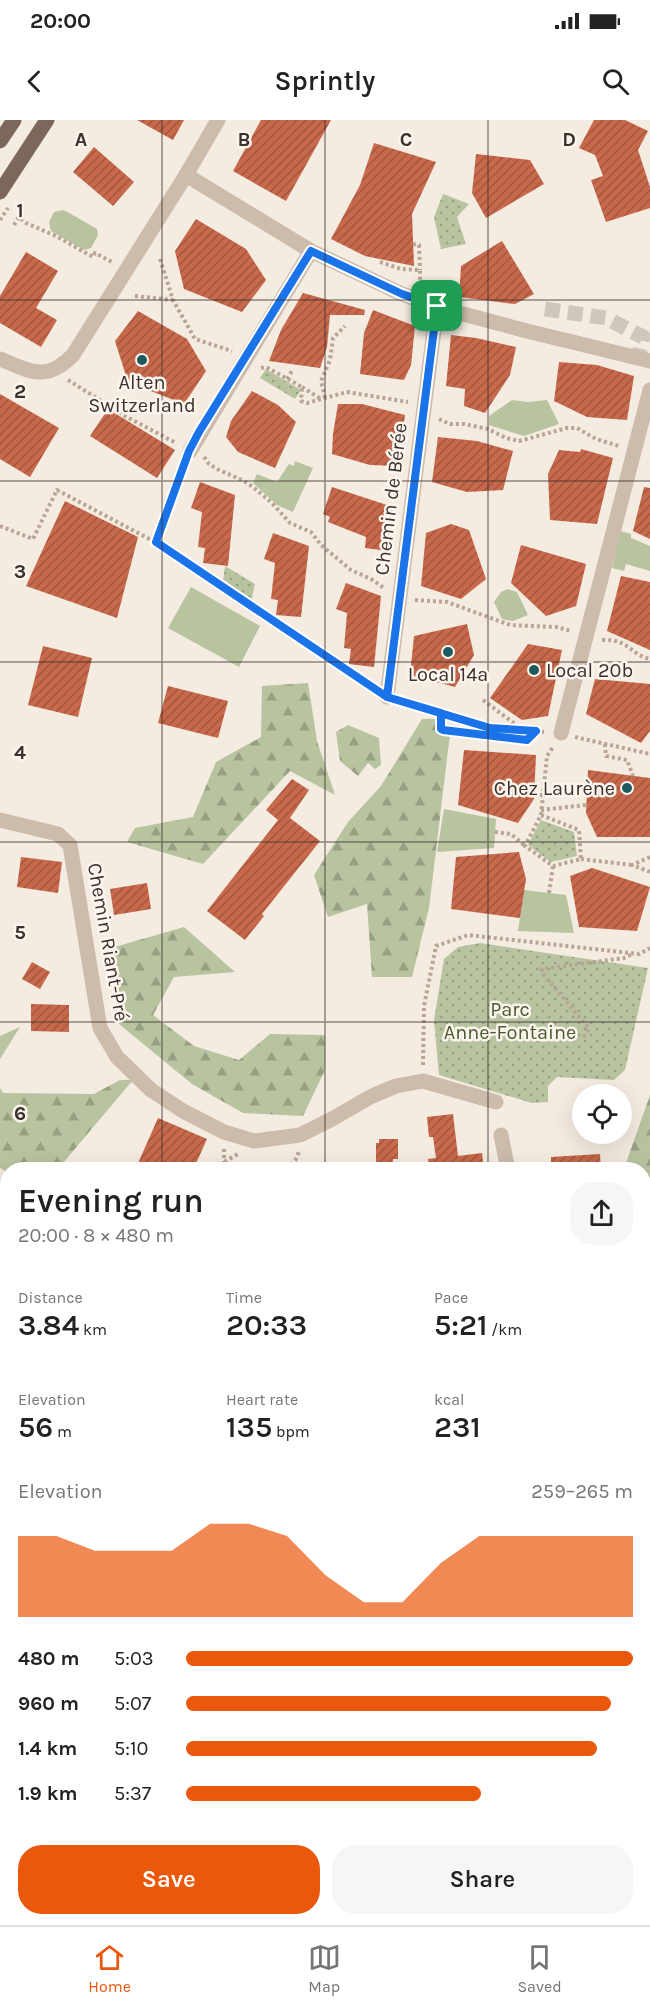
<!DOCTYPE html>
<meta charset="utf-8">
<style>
:root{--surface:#fff;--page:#f6f6f6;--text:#222;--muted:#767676;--line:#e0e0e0;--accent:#ea580c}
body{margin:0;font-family:Karla,sans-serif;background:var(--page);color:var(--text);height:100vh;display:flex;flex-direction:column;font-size:22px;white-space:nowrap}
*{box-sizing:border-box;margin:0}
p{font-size:20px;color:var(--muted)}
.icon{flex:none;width:33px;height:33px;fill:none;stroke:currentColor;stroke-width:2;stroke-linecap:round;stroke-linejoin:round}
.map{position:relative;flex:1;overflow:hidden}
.sheet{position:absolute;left:0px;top:1042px;width:651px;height:764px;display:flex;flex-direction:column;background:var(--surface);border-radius:24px 24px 0 0;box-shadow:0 6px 24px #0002}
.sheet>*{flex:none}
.tools{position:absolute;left:572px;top:964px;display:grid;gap:12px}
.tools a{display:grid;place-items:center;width:60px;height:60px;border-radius:50%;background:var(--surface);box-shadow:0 6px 24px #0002;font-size:30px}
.pin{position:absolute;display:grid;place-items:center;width:51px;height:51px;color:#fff;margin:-26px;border-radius:12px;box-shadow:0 3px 9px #0006}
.round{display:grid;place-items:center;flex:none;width:63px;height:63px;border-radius:24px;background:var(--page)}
.summary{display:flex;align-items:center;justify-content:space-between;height:102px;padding:0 18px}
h1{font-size:33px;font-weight:600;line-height:45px}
.stats{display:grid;grid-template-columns:repeat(3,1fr);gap:9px;height:102px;padding:6px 18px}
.stats div{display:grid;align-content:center}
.stats b{font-size:30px;font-weight:600}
.stats small{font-size:16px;font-weight:400}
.stats p{font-size:16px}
.chart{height:168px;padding:12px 18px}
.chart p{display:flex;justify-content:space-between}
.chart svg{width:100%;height:108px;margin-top:6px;fill:var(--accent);opacity:.7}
.cta{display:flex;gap:12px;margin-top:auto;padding:12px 18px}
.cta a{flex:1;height:69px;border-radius:24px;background:var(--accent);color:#fff;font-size:24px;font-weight:600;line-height:69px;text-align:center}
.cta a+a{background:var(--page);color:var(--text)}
ul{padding:0 18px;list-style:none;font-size:20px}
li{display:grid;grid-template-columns:96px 72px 1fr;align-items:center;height:45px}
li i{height:15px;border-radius:8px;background:var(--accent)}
.status{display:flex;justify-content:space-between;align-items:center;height:42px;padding:0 30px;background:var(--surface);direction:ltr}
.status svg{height:16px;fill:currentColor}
header{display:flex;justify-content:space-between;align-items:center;height:78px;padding:0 18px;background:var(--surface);font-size:27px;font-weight:600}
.menu{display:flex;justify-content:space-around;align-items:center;height:84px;border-top:2px solid var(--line);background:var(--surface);font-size:16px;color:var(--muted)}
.menu a{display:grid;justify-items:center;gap:3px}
.menu .current{color:var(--accent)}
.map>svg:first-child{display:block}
.forest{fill:url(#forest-firs)}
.park{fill:url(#park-dots)}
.garden{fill:#b8c4a0}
.building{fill:url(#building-hatch)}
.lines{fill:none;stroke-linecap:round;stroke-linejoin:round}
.minor-tunnel{stroke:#cfc6bd;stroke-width:15;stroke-dasharray:15 8;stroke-linecap:butt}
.path{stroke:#b9a596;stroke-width:4;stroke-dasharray:3 3;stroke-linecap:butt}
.minor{stroke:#cdbbac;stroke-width:15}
.major{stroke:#7d675c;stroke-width:15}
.route-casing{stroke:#fff;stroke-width:12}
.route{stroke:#1a73e8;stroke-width:8}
.grid{fill:none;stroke:#3b302b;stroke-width:1.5;stroke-opacity:0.55}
.poi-dot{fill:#1f5a5e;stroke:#fbf5ee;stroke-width:2}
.labels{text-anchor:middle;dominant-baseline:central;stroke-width:5;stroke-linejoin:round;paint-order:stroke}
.poi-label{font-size:20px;fill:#3b302b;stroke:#fbf5ee}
.street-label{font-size:20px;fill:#3b302b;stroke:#fbf5ee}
.park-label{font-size:20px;fill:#4a5a2e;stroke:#fbf5ee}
.grid-label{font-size:20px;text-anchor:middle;font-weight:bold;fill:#3b302b;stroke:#fbf5ee;stroke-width:5;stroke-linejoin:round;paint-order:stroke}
</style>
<div class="status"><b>20:00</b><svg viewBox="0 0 49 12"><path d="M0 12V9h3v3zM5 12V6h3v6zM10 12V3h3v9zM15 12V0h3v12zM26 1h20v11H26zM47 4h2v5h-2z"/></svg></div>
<header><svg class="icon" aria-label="back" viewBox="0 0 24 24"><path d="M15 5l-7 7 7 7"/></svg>Sprintly<svg class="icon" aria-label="search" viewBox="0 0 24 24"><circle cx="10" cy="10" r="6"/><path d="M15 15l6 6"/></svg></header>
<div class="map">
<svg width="650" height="1805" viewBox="0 0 650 1805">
<defs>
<pattern id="forest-firs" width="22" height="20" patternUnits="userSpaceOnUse" patternTransform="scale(1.5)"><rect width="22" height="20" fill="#b8c4a0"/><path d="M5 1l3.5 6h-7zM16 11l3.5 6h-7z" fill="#97a083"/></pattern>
<pattern id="park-dots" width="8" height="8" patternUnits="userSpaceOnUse" patternTransform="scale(1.5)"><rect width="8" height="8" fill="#b8c4a0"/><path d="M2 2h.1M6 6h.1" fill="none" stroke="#97a083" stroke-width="1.8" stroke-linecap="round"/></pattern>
<pattern id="building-hatch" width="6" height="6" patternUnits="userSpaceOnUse" patternTransform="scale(1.5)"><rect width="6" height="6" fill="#c8694b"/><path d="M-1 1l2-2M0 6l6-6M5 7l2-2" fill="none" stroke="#a4573f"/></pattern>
</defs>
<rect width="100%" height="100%" fill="#f4ebe1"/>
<!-- forest -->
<g class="forest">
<polygon points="308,563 317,621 335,675 290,651 203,744 127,722 135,708 193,697 216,642 261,617 262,566"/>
<polygon points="422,599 438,599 439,613 450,614 429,788 412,857 372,857 367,784 328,797 314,755 348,702 381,666"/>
<polygon points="348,605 379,618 381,645 375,649 368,643 358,656 340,641 336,612"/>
<polygon points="184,807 235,852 174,857 153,895 194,926 239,940 270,914 325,915 325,950 303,996 243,993 192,964 119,904 111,828"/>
<polygon points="20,907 0,939 0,916"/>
<polygon points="120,960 133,960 57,1050 8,1050 7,1052 0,1048 0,968 3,973 94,974"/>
<polygon points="650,975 650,1121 644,1101 644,1050 627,1050 625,1046"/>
<polygon points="650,1318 650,1357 644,1359 644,1320"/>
<polygon points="644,1410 650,1420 650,1531 644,1533"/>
<polygon points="650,1672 650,1762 644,1781 644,1678"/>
</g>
<!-- park -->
<g class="park">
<polygon points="443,74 469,84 457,97 466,124 441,129 434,97"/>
<polygon points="266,249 301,270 295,279 260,258"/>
<polygon points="225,446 255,464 251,482 223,462"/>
<polygon points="541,700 574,712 577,736 551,742 528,725"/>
<polygon points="480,823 648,848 625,950 614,960 557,957 548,966 548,982 532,983 439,955 434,900 444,839 458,827"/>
<polygon points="6,1155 8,1156 7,1199 0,1192 0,1163"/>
</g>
<!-- garden -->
<g class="garden">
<polygon points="64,90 97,109 98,115 91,128 84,130 51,111 49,102 54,92"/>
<polygon points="512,280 528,282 547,280 559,304 524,316 489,305 489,296"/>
<polygon points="295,341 313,348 293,392 277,385 253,363 257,354 277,362 289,344 294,346"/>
<polygon points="620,411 631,414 631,418 650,426 650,451 626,444 624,451 612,448"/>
<polygon points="191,467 260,506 239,547 168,508"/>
<polygon points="508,469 517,472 528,495 513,501 502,499 494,482 501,472"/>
<polygon points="444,689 496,699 494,728 437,732"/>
<polygon points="524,770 566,775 574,813 518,811"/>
<polygon points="3,1694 7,1695 7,1776 0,1773 0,1703"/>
</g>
<!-- building -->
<g class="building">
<polygon points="137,0 184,0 173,20"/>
<polygon points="261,0 331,0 286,81 233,51"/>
<polygon points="594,0 625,0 648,11 638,30 650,67 650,88 606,102 591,60 603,56 595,35 579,28"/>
<polygon points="374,23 436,42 412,94 414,146 365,136 331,119 360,65"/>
<polygon points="94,27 134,62 113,86 73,52"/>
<polygon points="476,34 530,40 544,64 486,98 472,73"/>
<polygon points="196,99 246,129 266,160 242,192 184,169 175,131"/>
<polygon points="502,121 534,174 515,184 459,177 461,146"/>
<polygon points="26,132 58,151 36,188 57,200 41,227 0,203 0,176"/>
<polygon points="303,173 365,190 364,195 330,195 327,227 320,248 269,241 281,210"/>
<polygon points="373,190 415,206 411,245 404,260 360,254 364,213"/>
<polygon points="138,191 187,219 206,251 184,284 128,262 115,221"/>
<polygon points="451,215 476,218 516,227 510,255 485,293 464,286 465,269 446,266"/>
<polygon points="559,242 597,245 634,256 627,300 587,297 554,281"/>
<polygon points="252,271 278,285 296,302 275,348 238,332 226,317 231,301"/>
<polygon points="0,274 59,308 30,357 0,339"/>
<polygon points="338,284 362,284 405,295 398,346 370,345 332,334 333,314"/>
<polygon points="108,289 175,330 157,358 90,316"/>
<polygon points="438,317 477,321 513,331 503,370 467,372 432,362"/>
<polygon points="581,329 613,338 597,404 550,400 548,354 559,330 580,332"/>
<polygon points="200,362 235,375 228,446 203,443 205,428 198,427 202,392 191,388"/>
<polygon points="332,367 393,387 388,431 365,428 366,417 328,402 330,397 323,394"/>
<polygon points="644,367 650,368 650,419 633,411"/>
<polygon points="65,381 138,417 117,498 26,466"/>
<polygon points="451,404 469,410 486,459 461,479 421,466 426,413"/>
<polygon points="273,413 309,426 301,497 276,495 278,480 271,479 275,443 264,439"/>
<polygon points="521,425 586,444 576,486 546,496 511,463"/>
<polygon points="621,456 650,462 650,530 607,511"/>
<polygon points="346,463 381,476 374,547 349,544 351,529 344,528 347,493 336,489"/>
<polygon points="467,504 474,535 455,567 410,555 414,516"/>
<polygon points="528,524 562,530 548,596 522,600 490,578"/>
<polygon points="43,526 92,538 78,597 28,585"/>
<polygon points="595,559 650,564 650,611 641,623 586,594"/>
<polygon points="168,566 228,581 218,618 158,603"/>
<polygon points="464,630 536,635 534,679 518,703 458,685"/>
<polygon points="588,650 650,658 650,717 597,717 586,693"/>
<polygon points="292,659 309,670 290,698 320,721 262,794 264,796 245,820 207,791 278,700 266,690"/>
<polygon points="519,732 526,759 520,798 451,789 456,737"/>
<polygon points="21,737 62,742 58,773 17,767"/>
<polygon points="592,748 650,767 637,811 579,807 570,756"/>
<polygon points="147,763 151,789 114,795 110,769"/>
<polygon points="32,842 50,852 40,869 22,859"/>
<polygon points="31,884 69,885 69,912 31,911"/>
<polygon points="453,994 458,1036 482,1033 484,1050 429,1050 428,1039 436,1038 433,1017 429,1017 427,997"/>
<polygon points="158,998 207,1019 193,1050 135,1050"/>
<polygon points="379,1019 398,1019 398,1039 393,1039 392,1050 376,1050 376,1023 379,1023"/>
<polygon points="600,1034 601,1050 551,1050 551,1037"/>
</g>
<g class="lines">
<!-- minor-tunnel -->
<polyline class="minor-tunnel" points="545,189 606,198 643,217 638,238"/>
<!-- path -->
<g class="path">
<polyline points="0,100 8,88"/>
<polyline points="14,105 19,97 26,103 56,116 93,137 95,133 112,142"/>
<polyline points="413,124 419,125 420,150"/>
<polyline points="160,139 173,180 195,219 232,231"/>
<polyline points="380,142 401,149 420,150 420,165"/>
<polyline points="135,176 173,180"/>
<polyline points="261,248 266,247 302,267 301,281 307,283 347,272 408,282"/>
<polyline points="287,259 293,249"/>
<polyline points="68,260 125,296 176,323"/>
<polyline points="302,267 321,279"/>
<polyline points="325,278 321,261 330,240 333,218 345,206"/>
<polyline points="439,299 450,304 464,304 488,309 506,318 519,321 567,308 577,308 596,319 619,326"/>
<polyline points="204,337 209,344 217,349 244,361 253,367 272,383 290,403 311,412 321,425 351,450 371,459 384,468"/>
<polyline points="0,406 33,419 57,370 155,422 372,567"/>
<polyline points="155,422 184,345"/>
<polyline points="415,480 447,482 510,505 556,507 571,511"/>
<path d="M602 520C630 519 629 534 650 539"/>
<polyline points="483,580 523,610"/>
<polyline points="402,582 490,608 544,612"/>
<polyline points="441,593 441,609 443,610 527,619 535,612"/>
<polyline points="575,617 650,634"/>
<polyline points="605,624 606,636 627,640 633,656"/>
<polyline points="534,675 543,675"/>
<polyline points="541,690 586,685"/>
<polyline points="541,695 579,710 581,739 553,746 525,726 541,695 547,636 553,627"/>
<polyline points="495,712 511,714 525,726"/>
<polyline points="650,737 632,745 650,752"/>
<polyline points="581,739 632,745"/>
<polyline points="549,773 553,746"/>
<polyline points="584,917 589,908 542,853 542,849 624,838 632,834"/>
<polyline points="423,945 424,886 436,826 468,815 639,834 650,828"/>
<polyline points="224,1029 224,1042 242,1050"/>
<polyline points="216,1050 222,1043 238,1034"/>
<path d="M280 1050C291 1045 296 1043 299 1031"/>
<polyline points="0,1135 8,1135"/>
<polyline points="0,1202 8,1208"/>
<polyline points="0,1641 1,1638"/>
<polyline points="644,1682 650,1677"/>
<polyline points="0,1780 8,1782"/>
<polyline points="88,1798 104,1805"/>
<polyline points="237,1805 238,1798"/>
<polyline points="538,1805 538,1798"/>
</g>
<!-- minor -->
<g class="minor">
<polyline points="186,55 311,131 402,174 437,187 523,210 650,241"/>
<path d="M0 239C32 252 46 262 73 235L186 55 218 0"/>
<polyline points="190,331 311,131"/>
<polyline points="387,577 437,187"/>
<polyline points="561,613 650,270"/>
<polyline points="0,700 58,714 70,725 100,908 117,937 151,970 183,991 224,1012 254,1021 300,1015 332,999 372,976 396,966 423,961 496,982"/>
<polyline points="501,1015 508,1050"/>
<polyline points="0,1590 8,1599"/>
<polyline points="0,1662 8,1664"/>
<polyline points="277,1798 286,1805"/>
<polyline points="618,1798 627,1805"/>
<polyline points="213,1805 216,1798"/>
</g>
<!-- major -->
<g class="major">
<polyline points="0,21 14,0"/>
<polyline points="0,72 47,0"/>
<polyline points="0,1456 8,1467"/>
<polyline points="644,1587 650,1585"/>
</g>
</g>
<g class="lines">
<defs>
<polyline id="route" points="437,186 402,174 311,131 199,312 189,331 156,422 387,577 441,593 441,609 443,610 527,620 536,611 490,608 387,577 437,186"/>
</defs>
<!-- route casing -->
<use href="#route" class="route-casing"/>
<!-- route -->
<use href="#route" class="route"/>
</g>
<!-- grid -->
<path class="grid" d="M162 0V1050M325 0V1050M488 0V1050M0 180H650M0 361H650M0 542H650M0 722H650M0 902H650M0 1083H8M644 1083H650M0 1264H8M644 1264H650M0 1444H8M644 1444H650M0 1624H8M644 1624H650M162 1798V1805M325 1798V1805M488 1798V1805"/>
<!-- markers -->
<g class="poi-dot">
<circle cx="142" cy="240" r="6"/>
<circle cx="448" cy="532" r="6"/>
<circle cx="534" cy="550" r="6"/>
<circle cx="627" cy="668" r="6"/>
</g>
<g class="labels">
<!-- poi labels -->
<g class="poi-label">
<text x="142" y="262">Alten<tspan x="142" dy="23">Switzerland</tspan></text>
<text x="546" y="550" text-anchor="start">Local 20b</text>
<text x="448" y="554">Local 14a</text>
<text x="615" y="668" text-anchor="end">Chez Laurène</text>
</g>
<!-- street labels -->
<g class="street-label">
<text transform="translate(391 379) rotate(-83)">Chemin de Bérée</text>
<text transform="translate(108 822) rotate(80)">Chemin Riant-Pré</text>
</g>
<!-- park labels -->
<g class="park-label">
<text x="510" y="889">Parc<tspan x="510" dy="23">Anne-Fontaine</tspan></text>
</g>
</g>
<g class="grid-label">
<text x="81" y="26">A</text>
<text x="244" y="26">B</text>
<text x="406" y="26">C</text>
<text x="569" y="26">D</text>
<text x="20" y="97">1</text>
<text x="20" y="278">2</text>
<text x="20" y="458">3</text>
<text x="20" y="639">4</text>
<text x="20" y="819">5</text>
<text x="20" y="1000">6</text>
</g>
</svg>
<div class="tools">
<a><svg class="icon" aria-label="locate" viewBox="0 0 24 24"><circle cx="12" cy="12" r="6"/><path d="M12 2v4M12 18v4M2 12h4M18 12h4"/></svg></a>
</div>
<div class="pin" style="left:437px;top:186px;background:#1e9e55"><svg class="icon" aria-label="arrive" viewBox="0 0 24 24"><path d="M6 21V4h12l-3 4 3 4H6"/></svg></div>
<section class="sheet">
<div class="summary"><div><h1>Evening run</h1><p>20:00 · 8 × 480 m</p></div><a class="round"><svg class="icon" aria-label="share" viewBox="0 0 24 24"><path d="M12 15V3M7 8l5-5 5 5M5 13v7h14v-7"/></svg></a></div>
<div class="stats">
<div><p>Distance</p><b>3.84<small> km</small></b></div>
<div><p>Time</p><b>20:33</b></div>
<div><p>Pace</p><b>5:21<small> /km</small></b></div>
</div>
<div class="stats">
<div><p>Elevation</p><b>56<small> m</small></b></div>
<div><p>Heart rate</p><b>135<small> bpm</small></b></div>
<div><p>kcal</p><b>231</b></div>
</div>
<div class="chart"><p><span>Elevation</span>259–265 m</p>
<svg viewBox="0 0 160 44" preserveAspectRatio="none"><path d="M0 44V11L10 11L20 17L30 17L40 17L50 6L60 6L70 11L80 27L90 38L100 38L110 22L120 11L130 11L140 11L150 11L160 11V44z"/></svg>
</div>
<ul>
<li><b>480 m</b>5:03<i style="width:100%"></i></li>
<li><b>960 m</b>5:07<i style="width:95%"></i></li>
<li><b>1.4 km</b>5:10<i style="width:92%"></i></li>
<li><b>1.9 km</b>5:37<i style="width:66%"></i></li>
</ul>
<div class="cta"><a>Save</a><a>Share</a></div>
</section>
</div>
<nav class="menu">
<a class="current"><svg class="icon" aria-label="home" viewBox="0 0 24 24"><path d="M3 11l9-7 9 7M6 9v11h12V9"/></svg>Home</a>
<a><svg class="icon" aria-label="map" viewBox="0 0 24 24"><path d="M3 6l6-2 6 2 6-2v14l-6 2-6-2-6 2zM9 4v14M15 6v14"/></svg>Map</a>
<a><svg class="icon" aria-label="saved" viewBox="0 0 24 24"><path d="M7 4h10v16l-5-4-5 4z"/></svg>Saved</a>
</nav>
